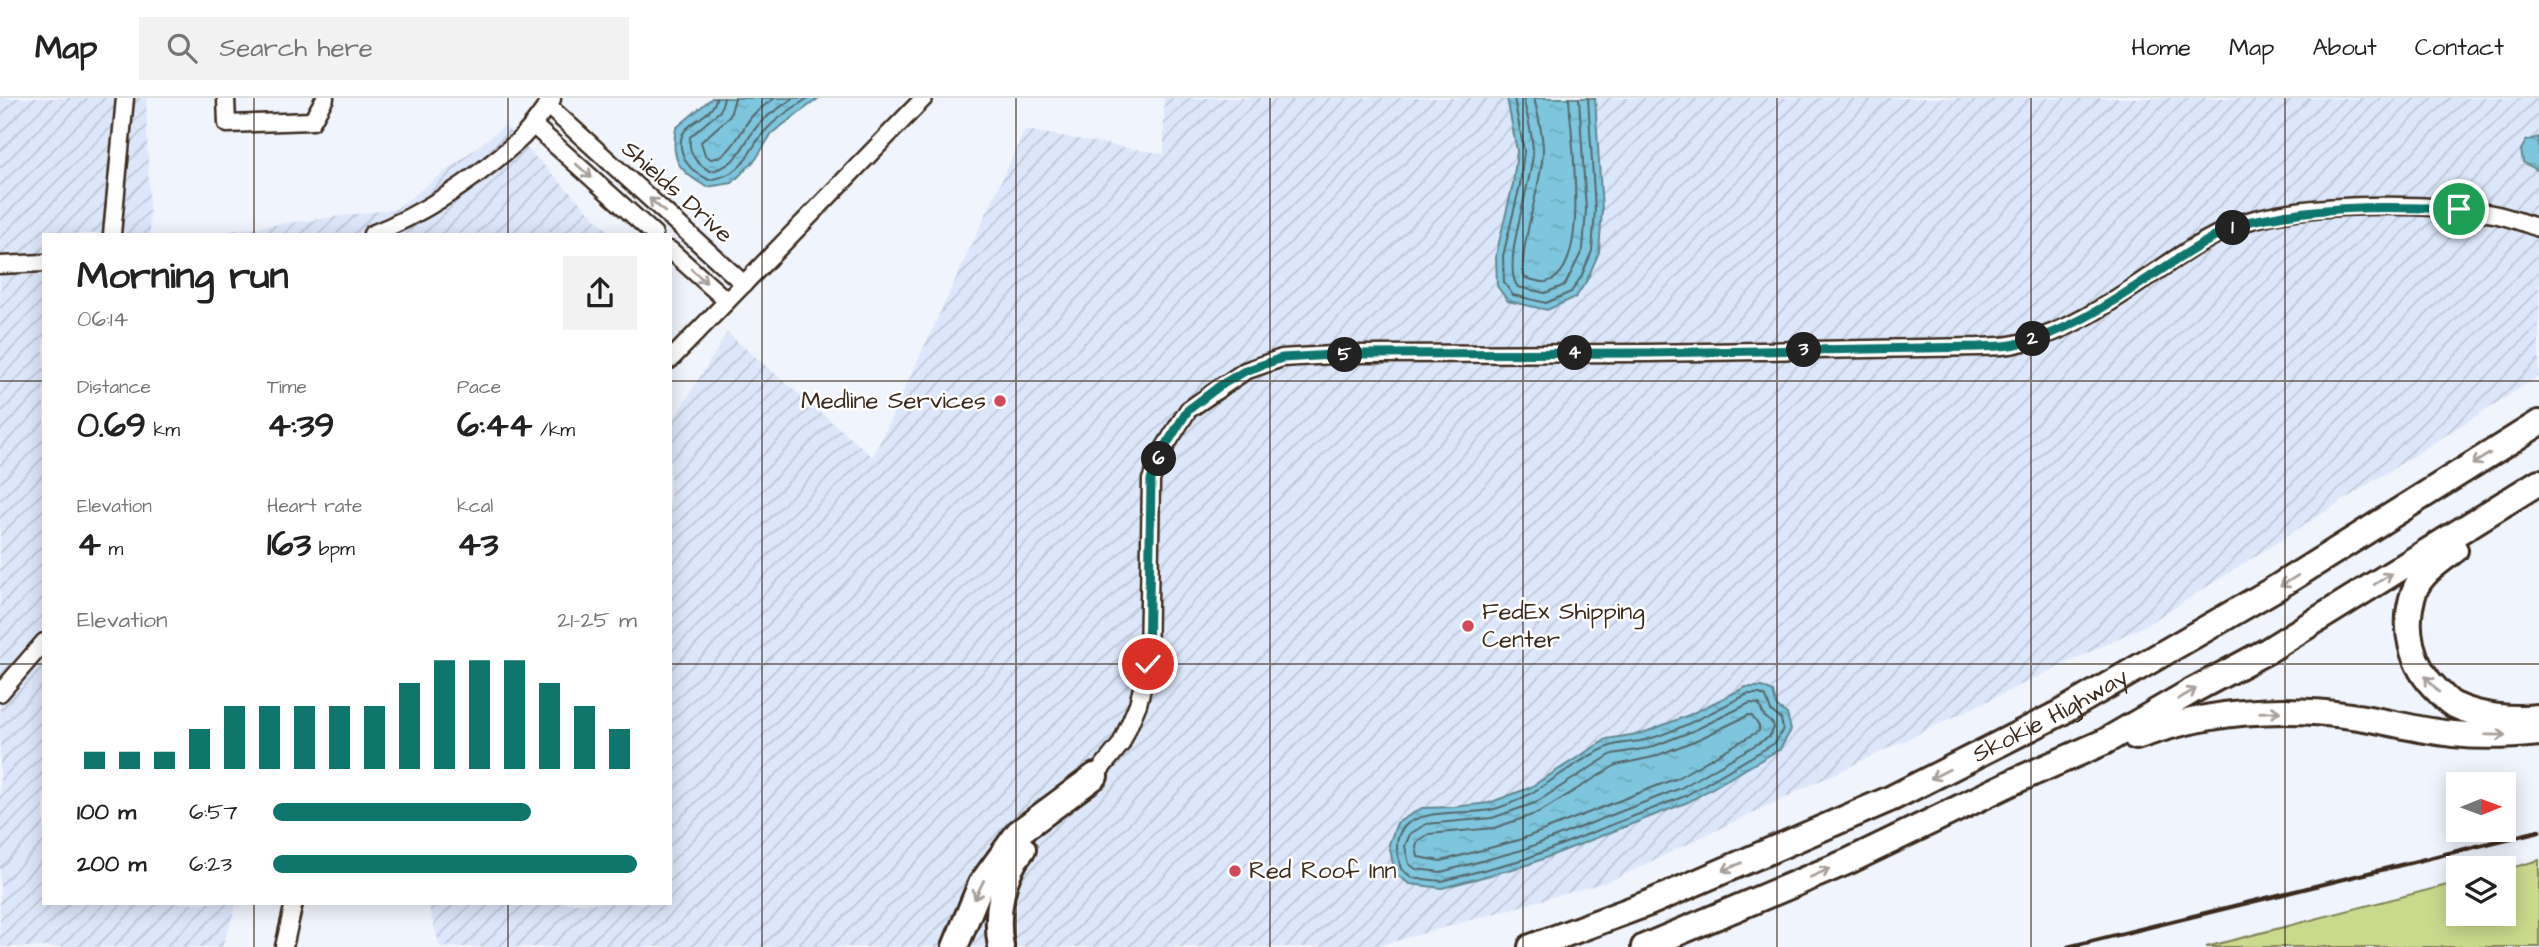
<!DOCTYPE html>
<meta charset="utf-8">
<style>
:root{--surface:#fff;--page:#f2f2f2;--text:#222;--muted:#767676;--line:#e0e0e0;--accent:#0f766e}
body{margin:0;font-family:"Architects Daughter",sans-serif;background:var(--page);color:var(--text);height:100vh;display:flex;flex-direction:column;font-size:26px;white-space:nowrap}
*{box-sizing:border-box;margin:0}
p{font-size:23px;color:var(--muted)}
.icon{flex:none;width:38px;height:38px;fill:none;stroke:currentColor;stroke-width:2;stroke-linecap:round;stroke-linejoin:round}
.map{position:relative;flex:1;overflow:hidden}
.drawer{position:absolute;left:42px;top:135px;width:630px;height:672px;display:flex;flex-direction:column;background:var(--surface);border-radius:0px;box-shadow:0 4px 18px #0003}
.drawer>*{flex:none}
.needle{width:46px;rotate:89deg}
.buttons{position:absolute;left:2446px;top:674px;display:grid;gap:14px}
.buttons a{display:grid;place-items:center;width:70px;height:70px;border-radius:0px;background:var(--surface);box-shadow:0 4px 18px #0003;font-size:35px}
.pin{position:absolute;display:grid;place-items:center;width:60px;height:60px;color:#fff;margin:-30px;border:4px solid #fff;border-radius:50%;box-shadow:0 2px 7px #0007}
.km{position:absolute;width:35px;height:35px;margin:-18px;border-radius:50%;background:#222;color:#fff;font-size:19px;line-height:35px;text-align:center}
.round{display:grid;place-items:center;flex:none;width:74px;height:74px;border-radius:0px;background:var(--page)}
.summary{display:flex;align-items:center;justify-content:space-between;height:119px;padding:0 35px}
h1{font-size:38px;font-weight:700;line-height:52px}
.figures{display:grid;grid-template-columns:repeat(3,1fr);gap:10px;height:119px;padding:7px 35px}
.figures div{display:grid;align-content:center}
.figures b{font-size:35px;font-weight:700}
.figures small{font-size:19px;font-weight:400}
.figures p{font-size:19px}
.chart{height:196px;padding:14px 35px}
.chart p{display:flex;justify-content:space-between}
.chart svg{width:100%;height:126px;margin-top:7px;stroke:var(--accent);stroke-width:6}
ul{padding:0 35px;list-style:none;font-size:23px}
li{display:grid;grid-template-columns:112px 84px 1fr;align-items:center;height:52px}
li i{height:18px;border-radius:9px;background:var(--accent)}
header{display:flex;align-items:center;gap:42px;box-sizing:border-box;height:98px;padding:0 35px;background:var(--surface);border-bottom:2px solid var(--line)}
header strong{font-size:33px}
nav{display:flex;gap:38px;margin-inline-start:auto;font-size:24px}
.search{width:490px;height:63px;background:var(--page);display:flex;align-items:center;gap:18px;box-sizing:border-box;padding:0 24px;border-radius:0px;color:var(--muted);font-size:26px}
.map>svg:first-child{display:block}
.industrial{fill:url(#industrial-furrows)}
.green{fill:#cada8d;stroke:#828256;stroke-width:2}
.water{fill:url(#water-ripples);stroke:#638891;stroke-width:2}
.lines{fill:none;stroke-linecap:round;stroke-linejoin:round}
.shore{stroke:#55686a;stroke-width:2}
.minor-casing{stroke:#3b2a1e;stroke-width:21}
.highway-casing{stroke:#3b2a1e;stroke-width:30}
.minor{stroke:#fff;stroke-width:16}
.highway{stroke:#fff;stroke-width:24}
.rail{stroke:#3b2a1e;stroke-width:4.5}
.oneway{stroke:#a79f9a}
.route-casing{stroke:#fff;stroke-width:14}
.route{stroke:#0f766e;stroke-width:9}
.grid{fill:none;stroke:#3b2a1e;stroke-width:2;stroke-opacity:0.55}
.poi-dot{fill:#d1495b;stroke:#fff;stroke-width:2.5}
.labels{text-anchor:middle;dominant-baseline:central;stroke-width:5;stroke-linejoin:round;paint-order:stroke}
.street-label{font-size:24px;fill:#3b2a1e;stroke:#fff}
.poi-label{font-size:24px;fill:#3b2a1e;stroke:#fff;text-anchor:start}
</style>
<header>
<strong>Map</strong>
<div class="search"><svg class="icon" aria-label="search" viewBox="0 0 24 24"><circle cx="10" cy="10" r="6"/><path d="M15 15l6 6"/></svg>Search here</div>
<nav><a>Home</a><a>Map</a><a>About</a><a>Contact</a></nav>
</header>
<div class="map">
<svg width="2539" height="849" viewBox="0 0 2539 849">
<defs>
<pattern id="industrial-furrows" width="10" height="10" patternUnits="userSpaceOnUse" patternTransform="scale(1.75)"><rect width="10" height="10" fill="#dce7fb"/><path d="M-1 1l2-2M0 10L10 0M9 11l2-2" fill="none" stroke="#bec6d7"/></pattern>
<pattern id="water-ripples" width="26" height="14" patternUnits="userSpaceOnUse" patternTransform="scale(1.75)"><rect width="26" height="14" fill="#7dc6dd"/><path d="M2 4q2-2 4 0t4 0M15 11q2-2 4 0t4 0" fill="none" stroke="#6daabd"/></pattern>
</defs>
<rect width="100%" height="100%" fill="#eff4fd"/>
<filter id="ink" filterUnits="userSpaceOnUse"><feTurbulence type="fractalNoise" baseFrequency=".0143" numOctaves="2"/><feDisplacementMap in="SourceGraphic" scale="14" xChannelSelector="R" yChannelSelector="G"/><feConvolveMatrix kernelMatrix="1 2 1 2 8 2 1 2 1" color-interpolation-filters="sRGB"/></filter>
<g filter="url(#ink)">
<!-- industrial -->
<g class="industrial">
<polygon points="0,0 146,0 150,136 44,136 44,805 237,805 222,849 0,849"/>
<polygon points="1164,0 2539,0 2539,278 2148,526 1610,783 1374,849 440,849 428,805 670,805 670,328 727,235 873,359 1025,32 1164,56"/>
<polygon points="505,28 611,136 204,136 396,111"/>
</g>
<!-- green -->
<polygon class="green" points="2539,762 2539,849 2206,849 2459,784 2459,816 2504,816 2504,772"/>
<!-- water -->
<g class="water">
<path d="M712 0H819L772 35 756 61 732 85 707 89C680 74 670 63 676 30Z"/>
<polygon points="1507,0 1595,0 1602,112 1599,154 1587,182 1576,199 1547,212 1508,203 1497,188 1496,157 1513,86 1517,53"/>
<polygon points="2539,39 2539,73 2523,64 2521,52 2526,43"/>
<polygon points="1746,589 1762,589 1773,594 1777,609 1787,616 1791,632 1780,651 1688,704 1527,767 1442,790 1410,786 1395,776 1389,746 1397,725 1422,710 1454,709 1489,705 1529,690 1607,641 1643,635 1689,617"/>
</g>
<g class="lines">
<!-- shore -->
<g class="shore">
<path d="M716 0C713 24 673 22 682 54 686 69 696 75 709 82 750 75 744 54 768 30 779 18 795 9 808 0"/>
<path d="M724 0 720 13 690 39C688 56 696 65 710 73 741 68 742 43 761 24 770 15 783 8 793 0"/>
<path d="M735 0 730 18 701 44 705 57 711 61C733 59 740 31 753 17 759 11 768 5 775 0"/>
<polyline points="1514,0 1524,53 1520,87 1503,158 1504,185 1513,197 1546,205 1571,194 1581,179 1592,153 1595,112 1588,0"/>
<path d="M1523 0C1527 17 1533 37 1533 55 1532 85 1500 169 1518 189L1545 195 1565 187 1583 151 1586 112 1579 0"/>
<path d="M1534 0C1538 17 1543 36 1543 53 1543 82 1515 162 1525 180 1531 181 1540 185 1546 184 1593 174 1570 35 1569 0"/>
<path d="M1748 596H1760L1766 599 1771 613 1781 621 1783 631 1775 645 1685 698 1525 761 1442 783 1413 780 1401 771C1398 758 1393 742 1403 730 1419 710 1466 717 1490 712 1537 701 1566 666 1608 649 1619 644 1633 645 1645 642 1681 632 1715 612 1748 596Z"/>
<polygon points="1750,605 1759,606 1764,618 1773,626 1774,630 1769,639 1681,690 1522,752 1441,774 1416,771 1409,766 1405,748 1410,736 1426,726 1492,720 1535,705 1612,656 1649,650 1695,632"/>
<polygon points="1749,617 1752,618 1759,628 1759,633 1677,680 1519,742 1441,763 1418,759 1416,749 1418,743 1429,736 1494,730 1538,715 1616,667 1653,659 1699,641"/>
</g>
<defs>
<g id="minor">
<polyline points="226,0 227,26 312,23 325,0"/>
<polyline points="547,7 744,186"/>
<polyline points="533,27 654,136"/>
<polyline points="112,136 125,0"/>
<path d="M372 136C425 115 475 81 518 43 532 31 541 15 552 1"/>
<polyline points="670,152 727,203"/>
<polyline points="0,167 44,165"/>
<polyline points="670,262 924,0"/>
<polyline points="0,595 44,544"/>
<path d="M1095 678 1121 646 1138 606 1148 566 1151 382 1163 352 1188 312 1245 273 1282 260 1349 256 1648 255 1978 249C1990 248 2004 249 2015 246 2081 233 2137 184 2192 150 2208 141 2227 130 2245 124 2306 104 2429 104 2493 116 2509 119 2524 125 2539 130"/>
<polyline points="284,849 294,805"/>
</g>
<g id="highway">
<path d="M2455 452C2440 463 2420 476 2414 494 2402 529 2411 568 2438 593 2443 598 2448 604 2454 607 2479 619 2512 622 2539 619"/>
<path d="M2136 639C2207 613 2283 607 2358 619 2390 624 2421 633 2453 636 2481 639 2511 638 2539 635"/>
<polyline points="955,849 981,786 1018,735 1095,678"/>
<path d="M1001 849C995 816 1001 777 1023 751"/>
<path id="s1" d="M1531 849 1649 805 1892 700 2060 615 2276 490 2539 325"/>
<polyline points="1644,849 1849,763 2017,682 2104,644 2192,593 2267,553 2539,384"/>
</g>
</defs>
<!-- minor casing -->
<use href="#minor" class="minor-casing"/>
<!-- highway casing -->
<use href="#highway" class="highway-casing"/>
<!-- minor -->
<use href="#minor" class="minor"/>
<!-- highway -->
<use href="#highway" class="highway"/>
<!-- rail -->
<polyline class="rail" points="2068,849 2539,733"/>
</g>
<!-- one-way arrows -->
<defs><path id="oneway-shaft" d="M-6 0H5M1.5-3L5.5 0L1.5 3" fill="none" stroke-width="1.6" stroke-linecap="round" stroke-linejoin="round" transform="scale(1.75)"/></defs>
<g class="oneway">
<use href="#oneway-shaft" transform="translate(584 73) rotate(42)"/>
<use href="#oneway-shaft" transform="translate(657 107) rotate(-138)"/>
<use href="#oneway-shaft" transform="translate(699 178) rotate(42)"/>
<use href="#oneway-shaft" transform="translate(2481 361) rotate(148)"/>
<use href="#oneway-shaft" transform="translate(2383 481) rotate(-32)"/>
<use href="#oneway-shaft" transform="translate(2289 483) rotate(148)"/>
<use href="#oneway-shaft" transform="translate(2432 586) rotate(-131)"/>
<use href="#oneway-shaft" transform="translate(2187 596) rotate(-30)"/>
<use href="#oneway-shaft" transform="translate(2270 614) rotate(-2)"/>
<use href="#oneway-shaft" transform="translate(2496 637) rotate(1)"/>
<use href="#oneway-shaft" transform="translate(1940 676) rotate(153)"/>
<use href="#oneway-shaft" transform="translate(1732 769) rotate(157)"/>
<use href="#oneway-shaft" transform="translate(1820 775) rotate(-24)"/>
<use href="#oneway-shaft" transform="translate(979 792) rotate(116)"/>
</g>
</g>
<g class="lines" filter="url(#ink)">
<defs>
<path id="route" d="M1148 566 1151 382 1163 352 1188 312 1221 287 1245 273 1282 260 1349 256 1648 255 1978 249C1990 248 2004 249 2016 246 2096 230 2166 158 2241 126 2251 122 2262 121 2273 119 2334 107 2397 109 2459 111"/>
</defs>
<!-- route casing -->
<use href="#route" class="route-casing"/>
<!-- route -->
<use href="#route" class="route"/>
</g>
<!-- grid -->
<path class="grid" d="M254 0V136M508 0V136M762 0V849M1016 0V849M1270 0V849M1523 0V849M1777 0V849M2031 0V849M2285 0V849M0 283H44M670 283H2539M0 566H44M670 566H2539M254 805V849M508 805V849"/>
<!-- markers -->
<g class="poi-dot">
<circle cx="1000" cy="303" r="7"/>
<circle cx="1468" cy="528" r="7"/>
<circle cx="1235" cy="773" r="7"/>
</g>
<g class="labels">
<!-- street labels -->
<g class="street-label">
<text transform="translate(677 94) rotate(42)">Shields Drive</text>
<text stroke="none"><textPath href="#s1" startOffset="569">Skokie Highway</textPath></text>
</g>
<!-- poi labels -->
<g class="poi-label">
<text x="986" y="303" text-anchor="end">Medline Services</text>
<text x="1482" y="514">FedEx Shipping<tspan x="1482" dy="28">Center</tspan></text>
<text x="1249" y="773">Red Roof Inn</text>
</g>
</g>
</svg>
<div class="buttons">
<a><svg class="needle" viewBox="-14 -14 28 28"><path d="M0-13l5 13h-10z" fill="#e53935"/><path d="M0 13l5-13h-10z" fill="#767676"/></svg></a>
<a><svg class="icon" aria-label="layers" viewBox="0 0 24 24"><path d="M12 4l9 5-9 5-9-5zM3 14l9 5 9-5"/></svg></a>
</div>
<div class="pin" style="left:2459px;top:111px;background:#1e9e55"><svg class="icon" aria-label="arrive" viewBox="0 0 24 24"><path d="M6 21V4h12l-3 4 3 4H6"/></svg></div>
<div class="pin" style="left:1148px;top:566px;background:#d93025"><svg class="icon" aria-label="check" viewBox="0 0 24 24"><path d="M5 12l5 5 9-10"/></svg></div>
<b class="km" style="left:2233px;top:130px">1</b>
<b class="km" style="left:2033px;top:241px">2</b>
<b class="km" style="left:1804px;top:252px">3</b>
<b class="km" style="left:1575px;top:255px">4</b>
<b class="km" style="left:1345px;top:257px">5</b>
<b class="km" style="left:1159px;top:361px">6</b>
<section class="drawer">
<div class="summary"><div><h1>Morning run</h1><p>06:14</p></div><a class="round"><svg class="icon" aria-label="share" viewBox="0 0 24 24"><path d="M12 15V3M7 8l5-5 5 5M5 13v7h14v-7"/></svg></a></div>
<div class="figures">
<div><p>Distance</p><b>0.69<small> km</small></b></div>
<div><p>Time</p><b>4:39</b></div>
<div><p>Pace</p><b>6:44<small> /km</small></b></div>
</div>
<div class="figures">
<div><p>Elevation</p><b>4<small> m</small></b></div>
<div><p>Heart rate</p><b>163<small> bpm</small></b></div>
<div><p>kcal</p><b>43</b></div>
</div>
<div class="chart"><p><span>Elevation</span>21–25 m</p>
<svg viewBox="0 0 160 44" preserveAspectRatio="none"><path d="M5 44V38M15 44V38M25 44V38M35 44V30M45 44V22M55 44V22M65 44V22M75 44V22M85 44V22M95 44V14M105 44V6M115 44V6M125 44V6M135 44V14M145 44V22M155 44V30"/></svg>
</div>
<ul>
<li><b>100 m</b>6:57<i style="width:71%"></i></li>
<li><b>200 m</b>6:23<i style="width:100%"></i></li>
</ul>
</section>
</div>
